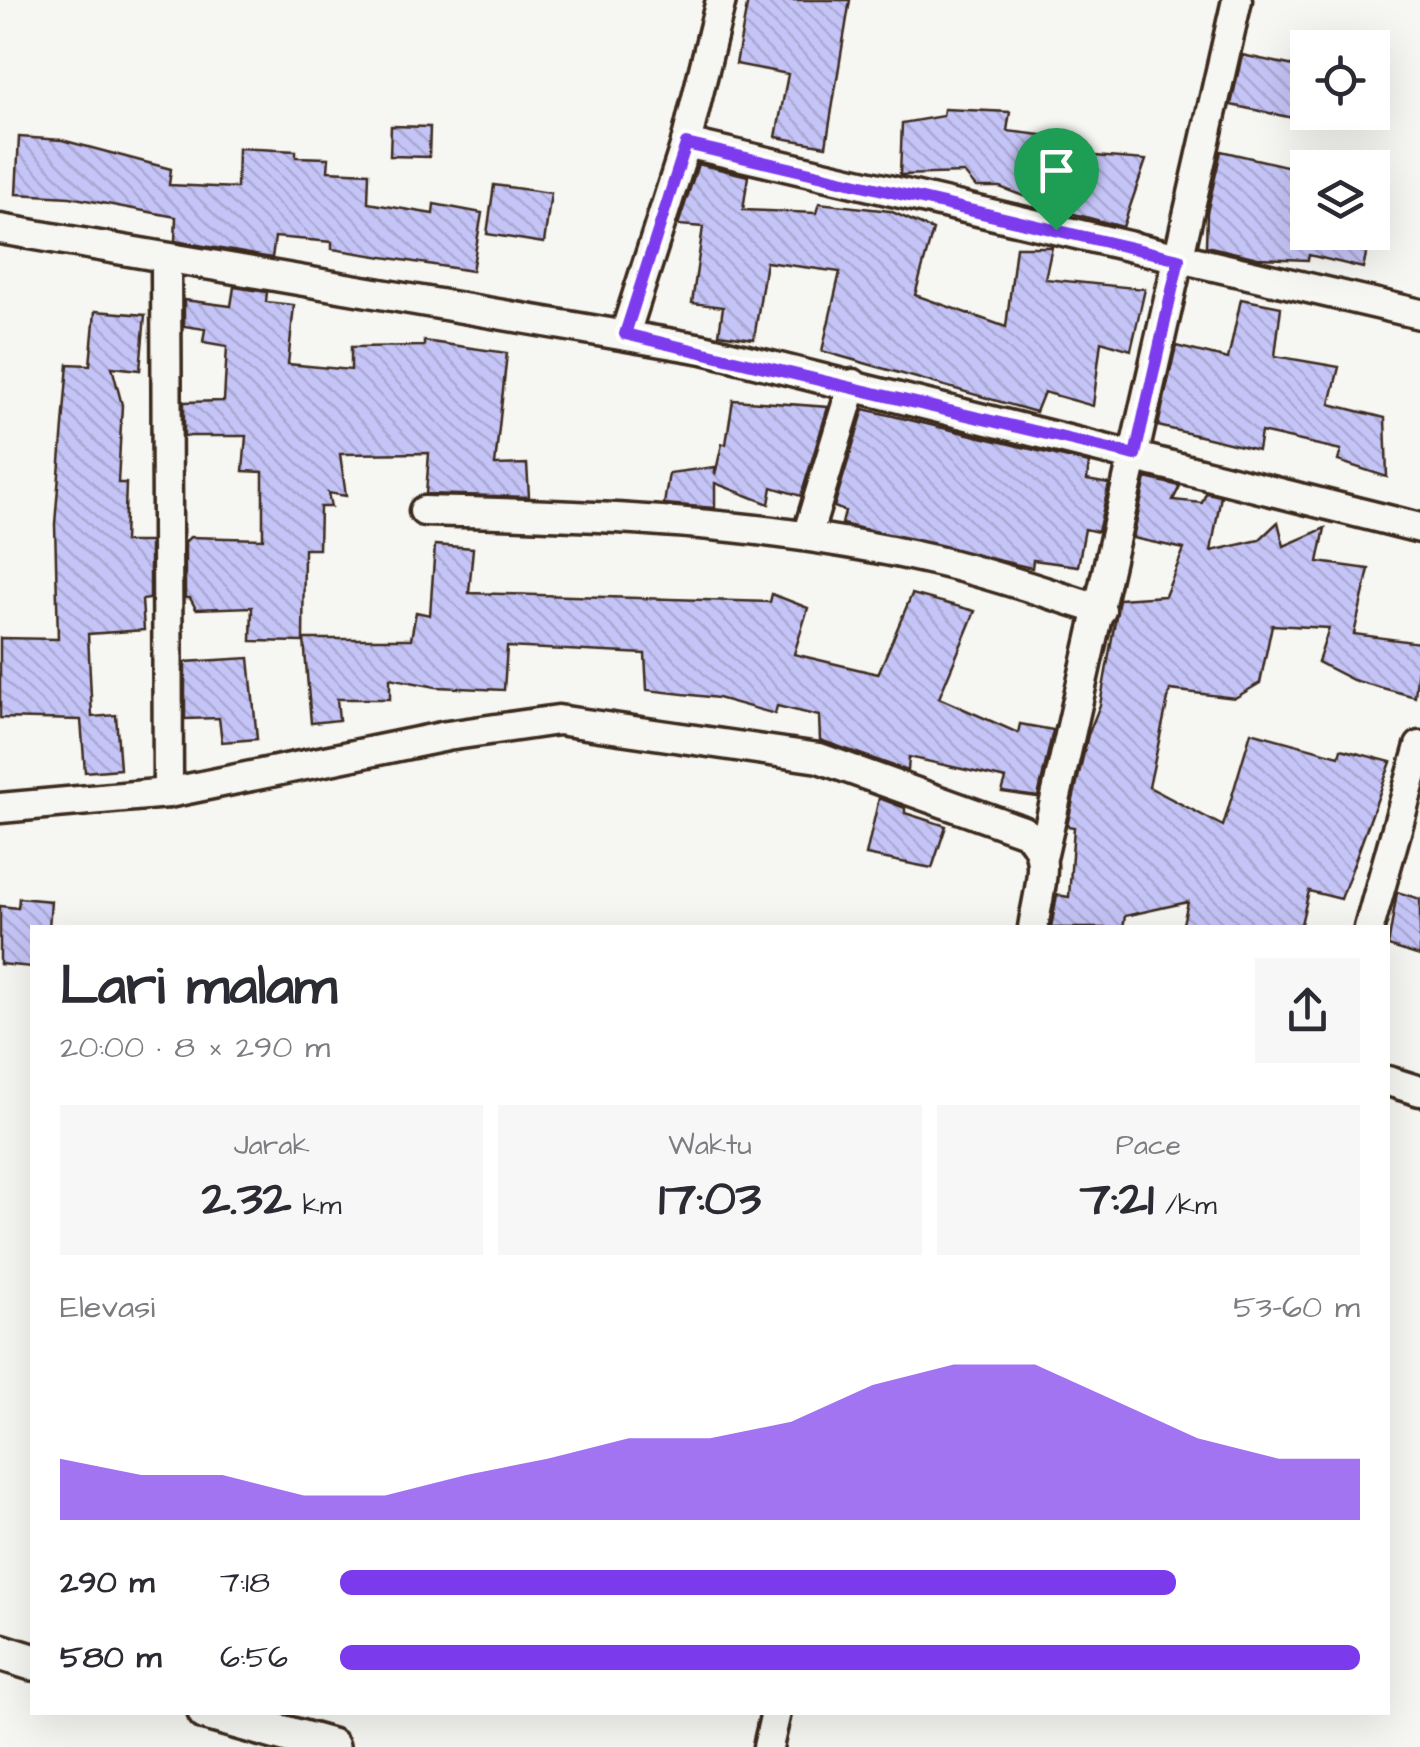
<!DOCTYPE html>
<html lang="id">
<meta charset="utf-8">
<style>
:root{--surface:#fff;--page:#f7f7f7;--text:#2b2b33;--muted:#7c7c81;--accent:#7c3aed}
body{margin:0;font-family:"Architects Daughter",sans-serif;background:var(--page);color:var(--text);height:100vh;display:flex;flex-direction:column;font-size:38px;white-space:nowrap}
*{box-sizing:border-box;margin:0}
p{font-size:32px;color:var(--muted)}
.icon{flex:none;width:55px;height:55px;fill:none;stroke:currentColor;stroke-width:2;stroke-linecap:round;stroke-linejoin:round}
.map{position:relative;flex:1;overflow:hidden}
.sheet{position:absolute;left:30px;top:925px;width:1360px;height:790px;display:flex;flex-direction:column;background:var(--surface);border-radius:0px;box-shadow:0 10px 40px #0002}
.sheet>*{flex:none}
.tools{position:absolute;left:1290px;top:30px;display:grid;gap:20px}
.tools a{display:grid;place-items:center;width:100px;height:100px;border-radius:0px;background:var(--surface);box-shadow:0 10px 40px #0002;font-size:50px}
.pin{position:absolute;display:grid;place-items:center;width:85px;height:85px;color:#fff;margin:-102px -42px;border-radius:50% 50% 50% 0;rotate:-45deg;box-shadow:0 0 10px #0007}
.pin .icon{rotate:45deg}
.round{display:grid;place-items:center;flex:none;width:105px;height:105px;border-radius:0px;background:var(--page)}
.head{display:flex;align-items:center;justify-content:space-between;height:170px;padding:0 30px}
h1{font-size:55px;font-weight:700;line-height:75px}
.figures{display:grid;grid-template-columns:repeat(3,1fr);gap:15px;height:170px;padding:10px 30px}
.figures div{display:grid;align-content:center;border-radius:0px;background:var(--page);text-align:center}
.figures b{font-size:50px;font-weight:700}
.figures small{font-size:28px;font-weight:400}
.figures p{font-size:28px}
.chart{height:280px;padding:20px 30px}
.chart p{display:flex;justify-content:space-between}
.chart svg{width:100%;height:180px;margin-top:10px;fill:var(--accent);opacity:.7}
ul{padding:0 30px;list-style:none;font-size:32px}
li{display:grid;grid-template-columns:160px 120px 1fr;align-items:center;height:75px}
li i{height:25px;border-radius:12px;background:var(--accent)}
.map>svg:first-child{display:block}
.building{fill:url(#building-back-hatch);stroke:#3b2a1e;stroke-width:2.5}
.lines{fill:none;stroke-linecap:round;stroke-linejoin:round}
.minor-casing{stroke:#3b2a1e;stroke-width:35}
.tertiary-casing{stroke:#3b2a1e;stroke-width:42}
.minor{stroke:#f6f6f2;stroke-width:28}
.tertiary{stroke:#f6f6f2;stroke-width:35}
.route-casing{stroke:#fff;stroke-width:20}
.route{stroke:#7c3aed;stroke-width:12}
</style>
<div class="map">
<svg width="1420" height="1747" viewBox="0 0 1420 1747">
<defs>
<pattern id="building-back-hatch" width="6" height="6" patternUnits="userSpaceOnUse" patternTransform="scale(2.5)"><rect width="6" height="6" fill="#c5c4f7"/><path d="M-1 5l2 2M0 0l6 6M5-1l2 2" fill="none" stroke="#aaa9d3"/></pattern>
</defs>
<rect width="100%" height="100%" fill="#f6f6f2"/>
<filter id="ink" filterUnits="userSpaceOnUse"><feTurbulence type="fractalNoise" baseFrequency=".01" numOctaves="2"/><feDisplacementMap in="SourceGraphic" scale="20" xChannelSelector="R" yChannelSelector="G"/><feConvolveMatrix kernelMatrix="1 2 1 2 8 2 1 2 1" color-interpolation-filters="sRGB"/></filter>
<g filter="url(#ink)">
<!-- building -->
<g class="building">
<polygon points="748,0 850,0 826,146 776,137 788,74 736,64"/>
<polygon points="1242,55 1308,69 1298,119 1231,105"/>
<polygon points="944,109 1010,112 1007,131 1059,137 1057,153 1146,160 1123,227 1059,210 1000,187 976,187 964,173 900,175 902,123 943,116"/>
<polygon points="391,126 430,127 429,157 390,156"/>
<polygon points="19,137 62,140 171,169 169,185 237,188 238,148 296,151 296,157 329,158 328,171 369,173 368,203 433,214 434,204 482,213 472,271 332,249 332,242 275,237 272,258 175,241 176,217 70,197 16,194"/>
<polygon points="1221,151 1308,171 1308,232 1371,232 1363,268 1309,255 1308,260 1258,258 1206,246 1207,213"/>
<polygon points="698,164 748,176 743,210 816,213 819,203 890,211 933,230 915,295 1006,327 1016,247 1052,247 1045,279 1145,289 1131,350 1101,341 1093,406 1044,392 1036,412 822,351 840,272 766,262 754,339 719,334 723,307 692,303 703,227 678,225"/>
<polygon points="494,185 551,193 544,243 487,234"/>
<polygon points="234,287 267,292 266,302 294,305 288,364 351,370 351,347 424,346 424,341 507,353 495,465 527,464 529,497 426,494 429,453 340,454 346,496 328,493 331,507 320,507 319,549 304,549 303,642 251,641 252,607 196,609 190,598 185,598 185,542 190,537 263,539 263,472 243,471 246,436 184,436 184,402 224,401 227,346 203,342 205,329 184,326 184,300 231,306"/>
<polygon points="1241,299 1281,307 1275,356 1339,367 1330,404 1385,418 1387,477 1338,461 1341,450 1261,432 1258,450 1158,426 1176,346 1228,359"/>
<polygon points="95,311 145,315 140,370 112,367 122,405 118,483 126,483 124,542 150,542 150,599 142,600 144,630 88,634 92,717 116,715 120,769 85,772 81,720 0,718 0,638 58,639 55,524 68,364 90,365"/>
<polygon points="733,400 828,407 801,496 772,487 769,504 715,483 715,508 664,504 669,473 715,467 715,475 722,444 726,444"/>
<polygon points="864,409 1089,463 1087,480 1109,484 1098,532 1085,529 1078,566 1033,560 1032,568 842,524 845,511 834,507"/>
<polygon points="1146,478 1180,486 1173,500 1202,503 1206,493 1221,496 1211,551 1259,540 1278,522 1284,546 1325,528 1318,562 1369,569 1354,634 1420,643 1415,697 1353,680 1318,662 1329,628 1272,625 1260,683 1235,698 1170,690 1149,787 1223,826 1251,732 1339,756 1341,749 1391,762 1341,899 1309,891 1300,928 1182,928 1188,902 1125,916 1123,928 1051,928 1057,895 1069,897 1074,827 1067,826 1088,735 1100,705 1119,599 1165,596 1184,549 1133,538"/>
<polygon points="435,545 473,548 469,593 770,602 772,594 808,608 794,654 878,674 912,594 975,611 939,698 1018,733 1020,724 1053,730 1038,797 1002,792 1006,779 909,757 908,771 820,740 819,716 777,706 775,714 718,698 647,690 645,654 507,647 504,690 436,687 390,678 390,699 337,699 339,720 311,723 304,639 411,639 416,612 430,615"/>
<polygon points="249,658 257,739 222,742 219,718 185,719 185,662"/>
<polygon points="879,798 905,808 905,813 946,826 932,868 866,855"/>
<polygon points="1397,892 1420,899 1420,956 1388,946"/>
<polygon points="19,898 51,901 49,928 32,928 32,967 0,964 0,906 18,908"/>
</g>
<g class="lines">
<defs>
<g id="minor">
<polyline points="686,143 1420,314"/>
<polyline points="0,229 703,349 1420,528"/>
<polyline points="166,259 168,793"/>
<polyline points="625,334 686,143 721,0"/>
<path d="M424 511C596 515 765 521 933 560 990 573 1046 593 1101 610"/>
<polyline points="807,536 853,384"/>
<path d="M0 808 168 793 447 736 558 720 819 758 1023 831C1056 849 1037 896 1033 928"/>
<polyline points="1043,854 1237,0"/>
<polyline points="1369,928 1420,746"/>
<polyline points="1388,1081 1420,1091"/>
<polyline points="768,1747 776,1712"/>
</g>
<g id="tertiary">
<polyline points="0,1652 32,1662"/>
<polyline points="206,1712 331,1747"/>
</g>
</defs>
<!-- minor casing -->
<use href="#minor" class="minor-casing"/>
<!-- tertiary casing -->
<use href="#tertiary" class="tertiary-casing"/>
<!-- minor -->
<use href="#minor" class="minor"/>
<!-- tertiary -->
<use href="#tertiary" class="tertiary"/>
</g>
</g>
<g class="lines" filter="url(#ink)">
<defs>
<polygon id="route" points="686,144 1179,259 1135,455 625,334"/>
</defs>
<!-- route casing -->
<use href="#route" class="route-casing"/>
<!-- route -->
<use href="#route" class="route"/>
</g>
</svg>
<div class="tools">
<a><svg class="icon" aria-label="locate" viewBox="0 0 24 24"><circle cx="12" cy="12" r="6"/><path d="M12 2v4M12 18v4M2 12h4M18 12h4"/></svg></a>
<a><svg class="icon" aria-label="layers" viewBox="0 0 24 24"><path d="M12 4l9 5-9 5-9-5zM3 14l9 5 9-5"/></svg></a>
</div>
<div class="pin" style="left:1056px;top:230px;background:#1e9e55"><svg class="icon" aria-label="arrive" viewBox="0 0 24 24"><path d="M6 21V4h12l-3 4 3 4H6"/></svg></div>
<section class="sheet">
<div class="head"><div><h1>Lari malam</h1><p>20:00 · 8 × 290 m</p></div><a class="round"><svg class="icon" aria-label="share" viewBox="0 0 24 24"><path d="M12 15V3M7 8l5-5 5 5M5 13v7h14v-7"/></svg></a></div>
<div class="figures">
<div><p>Jarak</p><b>2.32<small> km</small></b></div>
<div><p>Waktu</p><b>17:03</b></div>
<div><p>Pace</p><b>7:21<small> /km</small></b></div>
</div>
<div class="chart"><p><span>Elevasi</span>53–60 m</p>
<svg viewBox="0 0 160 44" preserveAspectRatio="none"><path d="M0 44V29L10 33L20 33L30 38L40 38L50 33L60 29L70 24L80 24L90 20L100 11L110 6L120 6L130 15L140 24L150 29L160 29V44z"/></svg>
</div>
<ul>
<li><b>290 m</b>7:18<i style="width:82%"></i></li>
<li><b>580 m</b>6:56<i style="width:100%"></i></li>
</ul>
</section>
</div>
